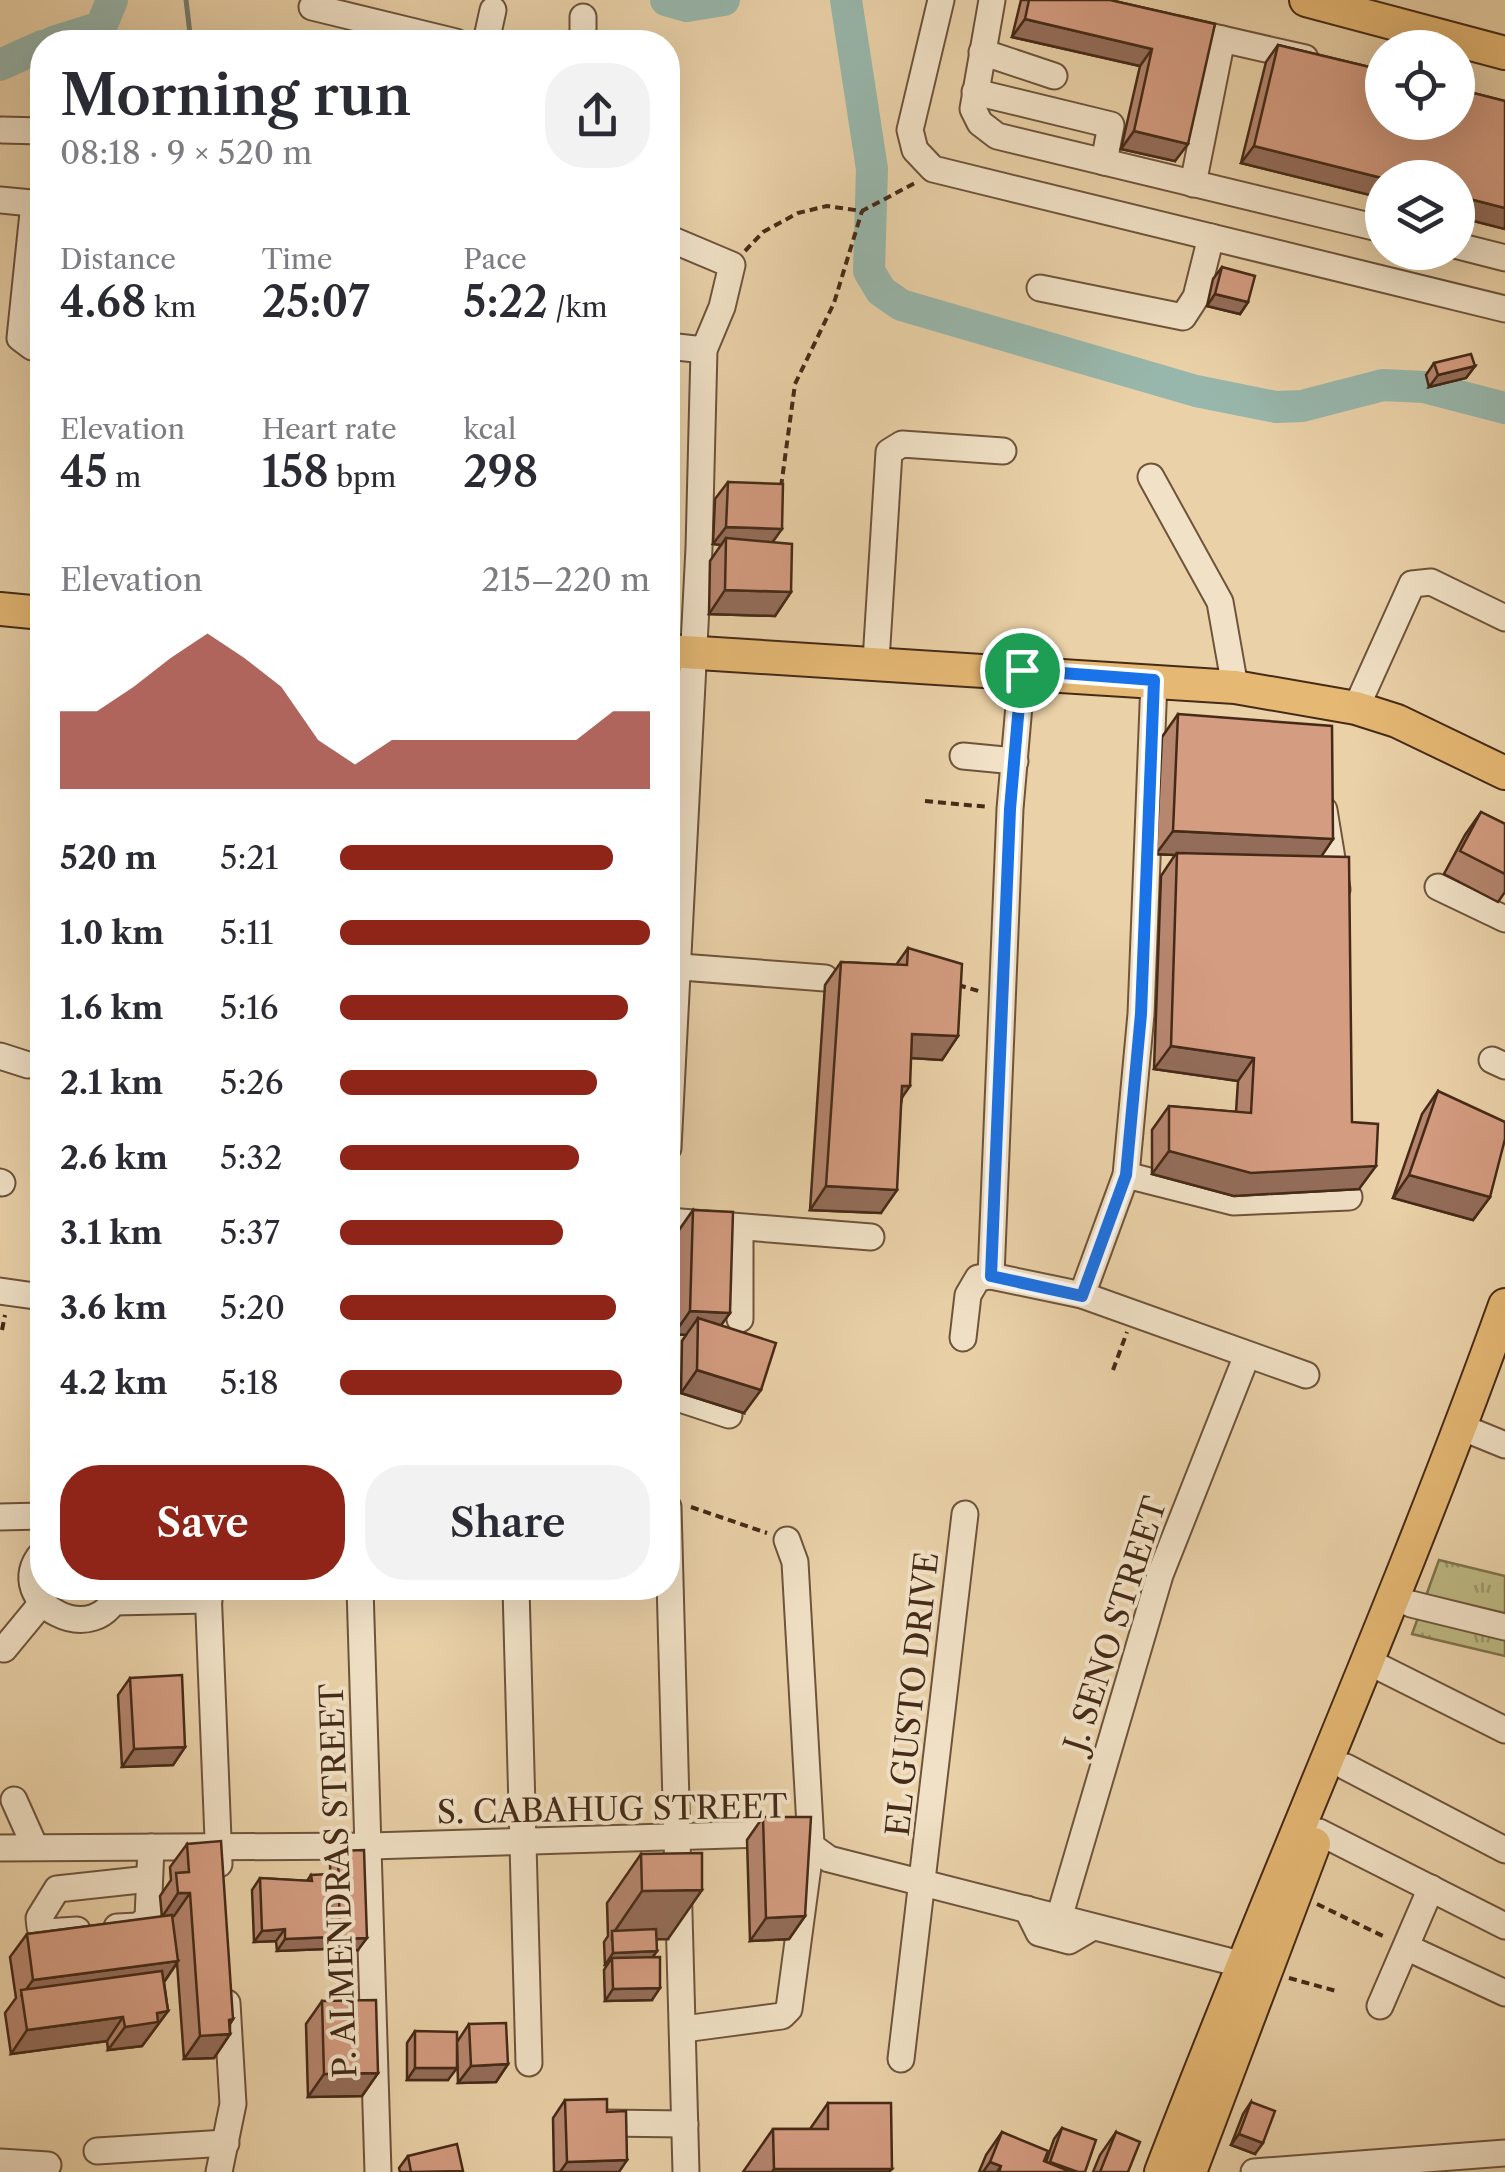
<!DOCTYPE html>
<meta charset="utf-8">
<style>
:root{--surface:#fff;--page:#f2f2f3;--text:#2b2b33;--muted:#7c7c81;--accent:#8f2418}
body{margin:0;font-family:"Libre Caslon Text",serif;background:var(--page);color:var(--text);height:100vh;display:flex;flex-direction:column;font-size:38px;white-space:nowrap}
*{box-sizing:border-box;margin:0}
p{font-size:32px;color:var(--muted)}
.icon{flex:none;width:55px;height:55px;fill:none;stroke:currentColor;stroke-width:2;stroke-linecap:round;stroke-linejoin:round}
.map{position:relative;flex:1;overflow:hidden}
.side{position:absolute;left:30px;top:30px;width:650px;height:1570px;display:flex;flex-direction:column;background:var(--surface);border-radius:40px;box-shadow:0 10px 40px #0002}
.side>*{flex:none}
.buttons{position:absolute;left:1365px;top:30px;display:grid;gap:20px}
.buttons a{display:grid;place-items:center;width:110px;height:110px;border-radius:50%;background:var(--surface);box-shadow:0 10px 40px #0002;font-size:50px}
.pin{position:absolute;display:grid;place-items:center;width:85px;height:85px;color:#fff;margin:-42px;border:5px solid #fff;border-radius:50%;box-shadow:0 2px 10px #0007}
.round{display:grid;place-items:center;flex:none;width:105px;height:105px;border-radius:40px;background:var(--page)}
.overview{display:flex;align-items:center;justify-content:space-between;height:170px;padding:0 30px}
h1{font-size:55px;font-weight:600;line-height:75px}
.metrics{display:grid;grid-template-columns:repeat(3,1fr);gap:15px;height:170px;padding:10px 30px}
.metrics div{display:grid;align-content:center}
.metrics b{font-size:42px;font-weight:600}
.metrics small{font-size:28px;font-weight:400}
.metrics p{font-size:28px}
.chart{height:280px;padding:20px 30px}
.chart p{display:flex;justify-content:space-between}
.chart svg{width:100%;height:180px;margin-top:10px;fill:var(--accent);opacity:.7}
.cta{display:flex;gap:20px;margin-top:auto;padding:20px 30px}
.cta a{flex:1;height:115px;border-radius:40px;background:var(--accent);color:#fff;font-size:40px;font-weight:600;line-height:115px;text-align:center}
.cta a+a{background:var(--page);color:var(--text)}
ul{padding:0 30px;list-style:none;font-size:32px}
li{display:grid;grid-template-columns:160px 120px 1fr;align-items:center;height:75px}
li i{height:25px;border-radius:12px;background:var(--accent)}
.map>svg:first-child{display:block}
.grass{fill:url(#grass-tufts);stroke:#81724d;stroke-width:2.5}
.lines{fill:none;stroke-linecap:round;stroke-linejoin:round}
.stream{stroke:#777f70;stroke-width:5}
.river{stroke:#98b7ac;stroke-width:32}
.minor-casing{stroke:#6e543b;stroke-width:29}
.major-casing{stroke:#452a17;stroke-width:36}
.path{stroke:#452a17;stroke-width:4;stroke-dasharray:8 5;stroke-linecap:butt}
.minor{stroke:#f1e1c6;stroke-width:25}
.major{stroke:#e5b874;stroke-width:32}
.wall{fill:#b6866f;stroke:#452a17;stroke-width:2.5}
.shaded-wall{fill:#946d5a;stroke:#452a17;stroke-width:2.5}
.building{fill:#d49c81;stroke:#452a17;stroke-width:2.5}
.route-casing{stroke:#fff;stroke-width:20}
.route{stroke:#1a73e8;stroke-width:12}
.labels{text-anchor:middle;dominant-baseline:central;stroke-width:8;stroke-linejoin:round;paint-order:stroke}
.street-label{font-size:32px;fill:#452a17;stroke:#f1e1c6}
</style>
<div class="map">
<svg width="1505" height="2172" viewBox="0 0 1505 2172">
<defs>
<pattern id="grass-tufts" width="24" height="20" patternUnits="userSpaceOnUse" patternTransform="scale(2.5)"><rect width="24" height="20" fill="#bdb983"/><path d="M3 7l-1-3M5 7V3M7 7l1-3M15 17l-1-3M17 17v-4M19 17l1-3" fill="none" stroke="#9b976a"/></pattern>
</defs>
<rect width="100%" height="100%" fill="#ead1a8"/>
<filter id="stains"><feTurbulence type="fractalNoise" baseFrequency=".002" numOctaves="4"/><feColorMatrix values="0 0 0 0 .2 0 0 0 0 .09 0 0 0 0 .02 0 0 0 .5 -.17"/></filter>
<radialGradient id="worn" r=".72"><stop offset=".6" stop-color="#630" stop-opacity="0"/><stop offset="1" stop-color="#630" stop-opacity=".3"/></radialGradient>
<!-- grass -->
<polygon class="grass" points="1439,1560 1505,1576 1505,1656 1412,1634"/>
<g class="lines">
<!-- stream -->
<polyline class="stream" points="186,0 191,42"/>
<!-- river -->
<g class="river">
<polyline points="666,0 687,6 724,0"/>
<polyline points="846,0 872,169 869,271 881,291 901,305 1196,391 1276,407 1302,406 1383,385 1424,387 1505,408"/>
<polyline points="53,42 101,27 112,0"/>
<polyline points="0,65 42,46"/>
</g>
<defs>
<g id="minor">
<polyline points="941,0 910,130 915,150 933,169 1505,309"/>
<polyline points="992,0 973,109 980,123 997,136 1382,229"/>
<polyline points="312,7 456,42"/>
<polyline points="1178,29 1305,58"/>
<polyline points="486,42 493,10"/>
<polyline points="583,42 583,17"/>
<polyline points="982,52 1054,76"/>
<polyline points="975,92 1111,125 1104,162"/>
<polyline points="2,130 42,131"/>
<polyline points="1193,184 1222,39"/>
<polyline points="0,200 42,204"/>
<polyline points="34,203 20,338 32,347 42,346"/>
<polyline points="668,238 732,265 722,307 704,350 699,548 668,1148"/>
<polyline points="1458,246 1505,258"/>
<polyline points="1040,288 1183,317 1196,297 1211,237"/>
<polyline points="668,346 704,350"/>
<polyline points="1151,477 1220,602 1235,687"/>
<polyline points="876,661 889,452 902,444 1003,451"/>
<polyline points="1356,708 1412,584 1431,582 1505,618"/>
<polyline points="963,756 1015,761"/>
<polyline points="1324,810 1337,889"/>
<polyline points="1438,887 1505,919"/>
<polyline points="668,966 825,978"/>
<polyline points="0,1056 28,1065"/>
<polyline points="1492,1060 1505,1066"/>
<polyline points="1126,1175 1233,1202 1349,1197"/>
<polyline points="0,1182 2,1183"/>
<polyline points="668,1221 871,1237"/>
<polyline points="991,1276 1010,809 1022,671"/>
<polyline points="0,1291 42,1297"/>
<polyline points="1082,1295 1126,1175 1141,1014 1154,680"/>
<polyline points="740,1319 740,1228"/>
<polyline points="963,1338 968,1295 978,1278 991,1276 1082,1295 1306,1375"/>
<polyline points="668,1395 729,1415"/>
<polyline points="1461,1427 1505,1445"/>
<polyline points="668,1507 686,2172"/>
<polyline points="0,1517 42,1516"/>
<path d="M42 1553C0 1601 100 1655 119 1588"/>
<polyline points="208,1588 219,1864"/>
<polyline points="360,1588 378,2172"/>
<polyline points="516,1588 529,2063"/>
<polyline points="113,1602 209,1600"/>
<polyline points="1411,1604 1505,1627"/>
<polyline points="4,1649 37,1609"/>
<polyline points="1367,1661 1505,1730"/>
<polyline points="1346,1767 1505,1850"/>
<polyline points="14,1800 35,1847"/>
<polyline points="1319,1832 1505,1926"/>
<polyline points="0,1848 371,1846 793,1833 829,1859 1260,1969"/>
<polyline points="1027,1909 1039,1933 1069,1941 1093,1927"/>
<polyline points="1059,1918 1160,1575 1247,1355"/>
<polyline points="117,1927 138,1926 148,1918 151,1847"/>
<polyline points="77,1930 46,1932 40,1927 39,1918 57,1889 149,1879"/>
<polyline points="1406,1947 1505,1993"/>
<polyline points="1380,2006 1431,1888"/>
<polyline points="684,2029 782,2016 789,2009 811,1844 795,1562 787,1540"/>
<polyline points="901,2059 965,1514"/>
<polyline points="605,2123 685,2124"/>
<polyline points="97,2151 226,2143"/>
<polyline points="0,2162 48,2165"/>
<polyline points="219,2172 233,2104 227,2003"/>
<polyline points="1254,2172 1505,2153"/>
</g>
<g id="major">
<polyline points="1306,0 1505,53"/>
<polyline points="0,609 42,613"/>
<polyline points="668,651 1235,687 1356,708 1397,721 1505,773"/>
<path d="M1161 2172C1272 1882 1400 1598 1505 1305"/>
<polyline points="1190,2172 1314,1844"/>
</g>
</defs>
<!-- minor casing -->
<use href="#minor" class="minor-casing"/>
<!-- major casing -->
<use href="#major" class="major-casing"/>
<!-- path -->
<g class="path">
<polyline points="745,251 763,232 798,213 827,206 862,211 915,183"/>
<polyline points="781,487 795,384 834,303 862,211"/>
<polyline points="925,801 989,807"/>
<polyline points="958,985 982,992"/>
<polyline points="2,1330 5,1315"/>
<polyline points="41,1342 42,1331"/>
<polyline points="1113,1370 1127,1332"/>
<polyline points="691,1507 767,1533"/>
<polyline points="1317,1904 1385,1937"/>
<polyline points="1289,1978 1336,1991"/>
</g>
<!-- minor -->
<use href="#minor" class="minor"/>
<!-- major -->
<use href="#major" class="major"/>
</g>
<!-- wall -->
<g class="wall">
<polygon points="1021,0 1110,0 1215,24 1175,161 1121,149 1140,66 1012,37"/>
<polygon points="1278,45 1382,70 1382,122 1458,122 1458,89 1505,101 1505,229 1458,217 1458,178 1382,178 1382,198 1241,163 1266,62"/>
<polygon points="1222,267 1248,302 1240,314 1207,306 1213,279"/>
<polygon points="1434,363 1475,366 1466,378 1429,387 1426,375"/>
<polygon points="728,482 773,542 791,592 775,616 709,614 710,561 721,545 713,544 715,499"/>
<polygon points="1178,714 1333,839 1321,856 1359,1189 1234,1196 1152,1174 1152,1130 1169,1106 1236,1112 1238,1081 1154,1069 1161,876 1175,855 1156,854 1162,737"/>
<polygon points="1481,812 1505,824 1505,892 1498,902 1444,874 1465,835"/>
<polygon points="908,948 958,1036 942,1060 911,1058 902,1098 881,1213 810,1210 825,985 841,962 896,965"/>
<polygon points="1438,1091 1490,1197 1473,1220 1393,1198 1422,1114"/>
<polygon points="693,1210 730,1313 721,1325 744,1413 681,1393 682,1341 686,1335 674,1334 677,1233"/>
<polygon points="130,1678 185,1747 173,1765 122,1767 118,1695"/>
<polygon points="763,1817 805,1916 789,1939 750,1941 747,1840"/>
<polygon points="187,1844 233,2019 230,2024 230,2034 214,2058 184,2059 177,1963 164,1982 168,2011 142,2046 108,2050 107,2041 11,2054 5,2013 16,1998 10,1957 27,1934 162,1917 160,1896 171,1880 170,1867"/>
<polygon points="338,1851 358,1950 332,1950 332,1938 324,1949 277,1951 276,1941 254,1942 252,1890 260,1878 307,1881 311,1875 331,1911 330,1862"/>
<polygon points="641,1854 668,1939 656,1939 657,1951 653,1957 652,2000 605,2001 604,1970 607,1965 605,1965 604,1942 608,1936 607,1903"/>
<polygon points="322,2001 378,2073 362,2096 308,2097 306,2024"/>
<polygon points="469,2024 508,2064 496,2082 458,2083 457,2045 448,2080 407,2080 407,2043 415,2031 457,2042"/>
<polygon points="565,2100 607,2112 619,2172 554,2172 553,2118"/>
<polygon points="1251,2102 1255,2154 1231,2145 1243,2114"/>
<polygon points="828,2103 889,2172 743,2172 773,2129 810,2129"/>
<polygon points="1062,2128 1085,2172 979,2172 986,2155 1002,2132 1046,2162 1054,2139"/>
<polygon points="1116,2132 1128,2172 1093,2172 1100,2155"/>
<polygon points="408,2156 463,2172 400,2172 399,2168"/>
</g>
<!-- shaded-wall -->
<g class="shaded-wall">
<polygon points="1025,19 1152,49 1140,66 1012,37"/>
<polygon points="1134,131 1188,144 1175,161 1121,149"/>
<polygon points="1254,146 1382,178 1382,198 1241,163"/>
<polygon points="1458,196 1505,208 1505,229 1458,217"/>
<polygon points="1215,294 1248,302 1240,314 1207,306"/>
<polygon points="1475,366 1466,378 1429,387 1438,375"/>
<polygon points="726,527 782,529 769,547 726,538 721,545 713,544"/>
<polygon points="725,590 791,592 775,616 709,614"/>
<polygon points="1173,831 1333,839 1317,863 1177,853 1175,855 1156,854"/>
<polygon points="912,1034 958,1036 942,1060 896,1057"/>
<polygon points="1171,1046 1254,1058 1238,1081 1154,1069"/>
<polygon points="902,1086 910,1086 894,1109"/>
<polygon points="1169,1151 1376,1166 1359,1189 1234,1196 1152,1174"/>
<polygon points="1409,1175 1490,1197 1473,1220 1393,1198"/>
<polygon points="826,1186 897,1190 881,1213 810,1210"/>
<polygon points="690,1311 730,1313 713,1336 698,1318 686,1335 674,1334"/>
<polygon points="697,1370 761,1390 744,1413 681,1393"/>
<polygon points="185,1747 173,1765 122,1767 134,1749"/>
<polygon points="702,1890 668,1939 612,1940 612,1935 642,1891"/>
<polygon points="178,1893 190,1893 174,1916 162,1917"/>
<polygon points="805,1916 789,1939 750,1941 766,1918"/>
<polygon points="285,1929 276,1941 254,1942 262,1931"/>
<polygon points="332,1937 324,1949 277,1951 285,1939"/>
<polygon points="367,1938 358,1950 332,1950 340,1939"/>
<polygon points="657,1951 648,1963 612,1958 607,1965 605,1965 613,1953"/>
<polygon points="178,1961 162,1985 22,1995 33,1980"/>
<polygon points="660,1988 652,2000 605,2001 613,1989"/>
<polygon points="168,2011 142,2046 108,2050 125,2027 157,2013"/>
<polygon points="123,2017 107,2041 11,2054 27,2030"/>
<polygon points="233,2019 222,2035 230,2034 214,2058 184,2059 200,2036 229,2020"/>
<polygon points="508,2064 496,2082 458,2083 471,2066"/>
<polygon points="415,2068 457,2068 448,2080 407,2080"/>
<polygon points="378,2073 362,2096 308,2097 324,2074"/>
<polygon points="1239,2134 1263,2143 1255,2154 1231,2145"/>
<polygon points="627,2160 619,2172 560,2172 567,2162"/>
<polygon points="990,2162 1001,2166 997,2172 983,2172"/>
<polygon points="774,2169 892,2169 889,2172 772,2172"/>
</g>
<!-- building -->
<g class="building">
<polygon points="1029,0 1110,0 1215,24 1188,144 1134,131 1152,49 1025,19"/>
<polygon points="1278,45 1382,70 1382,122 1458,122 1458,89 1505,101 1505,208 1458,196 1458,178 1382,178 1254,146"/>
<polygon points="1222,267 1255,276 1248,302 1215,294"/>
<polygon points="1471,354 1475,366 1438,375 1434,363"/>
<polygon points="728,482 783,484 782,529 726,527"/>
<polygon points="726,538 792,544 791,592 725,590"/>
<polygon points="1178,714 1332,726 1333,839 1173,831"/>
<polygon points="1481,812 1505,824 1505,874 1460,851"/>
<polygon points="1177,853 1349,857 1352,1122 1378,1124 1376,1166 1251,1173 1169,1151 1169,1106 1251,1113 1254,1058 1171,1046"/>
<polygon points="908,948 962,964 958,1036 912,1034 910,1086 902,1086 897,1190 826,1186 841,962 907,965"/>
<polygon points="1438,1091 1505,1122 1505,1139 1490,1197 1409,1175"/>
<polygon points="693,1210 733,1212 730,1313 690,1311"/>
<polygon points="698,1318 776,1343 761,1390 697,1370"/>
<polygon points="182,1675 185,1747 134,1749 130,1678"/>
<polygon points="763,1817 811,1817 805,1916 766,1918"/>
<polygon points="221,1841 233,2019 229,2020 230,2034 200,2036 190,1893 178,1893 176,1873 189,1872 187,1844"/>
<polygon points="364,1850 367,1938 340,1939 338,1851"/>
<polygon points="702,1853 702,1890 642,1891 641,1854"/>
<polygon points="329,1874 332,1937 285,1939 285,1929 262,1931 260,1878 312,1881 311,1875"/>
<polygon points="172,1915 178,1961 33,1980 27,1934"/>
<polygon points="656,1929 657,1951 613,1953 612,1931"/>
<polygon points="660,1957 660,1988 613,1989 612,1958"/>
<polygon points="162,1971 168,2011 157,2013 158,2022 125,2027 123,2017 27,2030 21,1990"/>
<polygon points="376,2000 378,2073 324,2074 322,2001"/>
<polygon points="506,2023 508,2064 471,2066 469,2024"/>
<polygon points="415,2031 457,2032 457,2068 415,2068"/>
<polygon points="607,2099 607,2112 626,2111 627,2160 567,2162 565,2100"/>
<polygon points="1251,2102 1275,2111 1263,2143 1239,2134"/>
<polygon points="828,2103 891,2103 892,2169 774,2169 773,2129 828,2129"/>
<polygon points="1062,2128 1096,2140 1085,2172 1078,2172 1050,2162"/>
<polygon points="1002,2132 1048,2151 1044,2161 1071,2172 999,2172 1001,2166 990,2162"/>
<polygon points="1116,2132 1140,2142 1128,2172 1100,2172"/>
<polygon points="457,2144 463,2171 411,2172 408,2156"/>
</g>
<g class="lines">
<defs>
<polygon id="route" points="1022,670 1154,680 1141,1014 1126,1175 1082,1296 991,1276 1010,809"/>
</defs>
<!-- route casing -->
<use href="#route" class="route-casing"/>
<!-- route -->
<use href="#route" class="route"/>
</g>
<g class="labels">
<!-- street labels -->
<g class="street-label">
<text transform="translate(1115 1624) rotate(-72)">J. SENO STREET</text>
<text transform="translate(912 1694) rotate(-84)">EL GUSTO DRIVE</text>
<text transform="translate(612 1809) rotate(-1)">S. CABAHUG STREET</text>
<text transform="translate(338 1881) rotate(-92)">P. ALMENDRAS STREET</text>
</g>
</g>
<rect width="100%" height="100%" filter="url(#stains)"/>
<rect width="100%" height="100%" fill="url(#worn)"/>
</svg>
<div class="buttons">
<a><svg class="icon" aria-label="locate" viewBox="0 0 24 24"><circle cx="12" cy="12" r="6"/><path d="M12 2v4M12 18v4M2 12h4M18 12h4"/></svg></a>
<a><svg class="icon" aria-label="layers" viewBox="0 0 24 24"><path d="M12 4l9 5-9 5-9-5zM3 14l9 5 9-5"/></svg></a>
</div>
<div class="pin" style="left:1022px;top:670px;background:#1e9e55"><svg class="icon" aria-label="arrive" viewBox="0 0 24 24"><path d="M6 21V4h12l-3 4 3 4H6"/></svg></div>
<section class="side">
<div class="overview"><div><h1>Morning run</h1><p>08:18 · 9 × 520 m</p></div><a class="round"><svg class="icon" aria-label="share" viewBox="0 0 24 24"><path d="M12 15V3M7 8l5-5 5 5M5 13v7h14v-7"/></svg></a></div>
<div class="metrics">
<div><p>Distance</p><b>4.68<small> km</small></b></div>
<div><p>Time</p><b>25:07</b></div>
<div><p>Pace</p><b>5:22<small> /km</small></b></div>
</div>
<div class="metrics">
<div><p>Elevation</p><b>45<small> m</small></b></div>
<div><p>Heart rate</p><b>158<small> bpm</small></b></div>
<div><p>kcal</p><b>298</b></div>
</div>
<div class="chart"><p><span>Elevation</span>215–220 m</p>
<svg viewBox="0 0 160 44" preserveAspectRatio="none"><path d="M0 44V25L10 25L20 19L30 12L40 6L50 12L60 19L70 32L80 38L90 32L100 32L110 32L120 32L130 32L140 32L150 25L160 25V44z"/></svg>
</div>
<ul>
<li><b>520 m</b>5:21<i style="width:88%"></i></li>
<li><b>1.0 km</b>5:11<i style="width:100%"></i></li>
<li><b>1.6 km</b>5:16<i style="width:93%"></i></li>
<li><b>2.1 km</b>5:26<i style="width:83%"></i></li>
<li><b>2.6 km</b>5:32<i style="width:77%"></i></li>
<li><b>3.1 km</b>5:37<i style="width:72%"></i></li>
<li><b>3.6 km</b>5:20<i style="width:89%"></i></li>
<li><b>4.2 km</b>5:18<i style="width:91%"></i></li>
</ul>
<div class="cta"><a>Save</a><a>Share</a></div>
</section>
</div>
